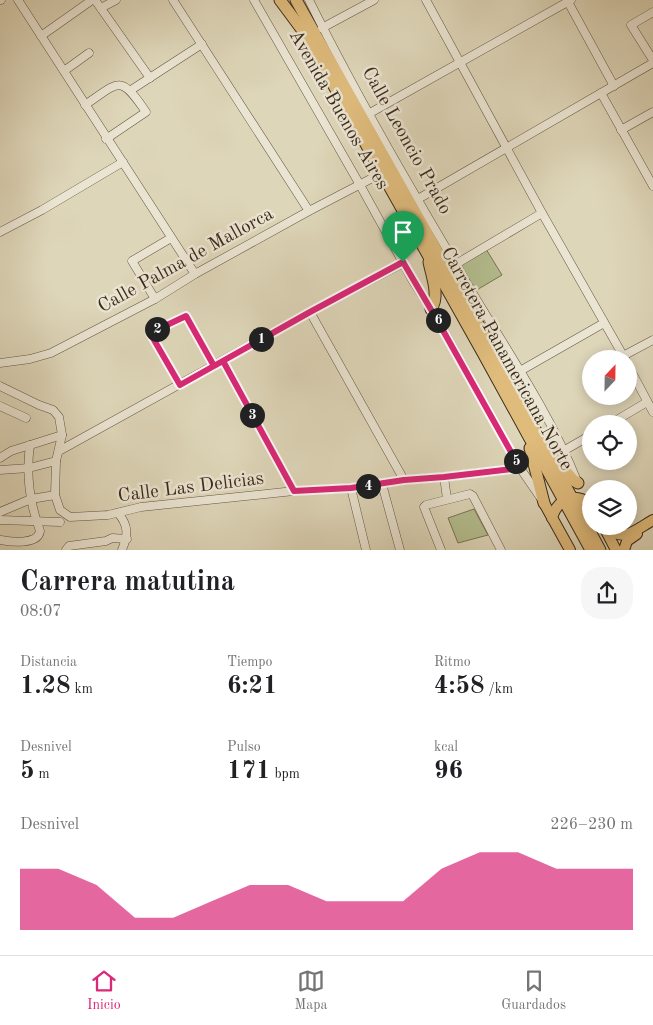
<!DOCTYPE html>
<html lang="es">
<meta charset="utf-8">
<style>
:root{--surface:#fff;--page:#f6f6f6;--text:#202124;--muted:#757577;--line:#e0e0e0;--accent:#db2777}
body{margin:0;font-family:"Old Standard TT",serif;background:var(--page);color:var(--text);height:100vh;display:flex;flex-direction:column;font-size:19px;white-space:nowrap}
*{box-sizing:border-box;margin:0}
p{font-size:16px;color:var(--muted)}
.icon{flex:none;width:28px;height:28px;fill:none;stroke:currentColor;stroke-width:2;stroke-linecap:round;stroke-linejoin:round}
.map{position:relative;height:550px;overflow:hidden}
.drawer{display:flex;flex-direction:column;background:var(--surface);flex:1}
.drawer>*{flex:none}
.needle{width:32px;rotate:22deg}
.buttons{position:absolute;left:582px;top:350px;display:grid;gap:10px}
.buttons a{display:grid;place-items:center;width:55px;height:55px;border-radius:50%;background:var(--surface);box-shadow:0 2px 12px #0003;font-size:25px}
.pin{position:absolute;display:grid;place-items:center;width:42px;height:42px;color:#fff;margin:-51px -21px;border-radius:50% 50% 50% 0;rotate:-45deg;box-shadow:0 0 5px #0007}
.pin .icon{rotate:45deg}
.km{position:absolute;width:25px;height:25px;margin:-12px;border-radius:50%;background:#222;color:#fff;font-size:14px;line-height:25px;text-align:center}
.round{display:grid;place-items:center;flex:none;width:52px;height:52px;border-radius:20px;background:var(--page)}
.headline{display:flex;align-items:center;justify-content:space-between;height:85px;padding:0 20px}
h1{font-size:28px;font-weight:700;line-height:38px}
.figures{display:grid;grid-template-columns:repeat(3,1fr);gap:8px;height:85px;padding:5px 20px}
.figures div{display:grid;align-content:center}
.figures b{font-size:25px;font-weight:700}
.figures small{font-size:14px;font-weight:400}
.figures p{font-size:14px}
.chart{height:140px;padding:10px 20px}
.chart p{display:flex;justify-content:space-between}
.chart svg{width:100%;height:90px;margin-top:5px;fill:var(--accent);opacity:.7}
.tab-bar{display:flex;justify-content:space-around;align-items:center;height:70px;border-top:1px solid var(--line);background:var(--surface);font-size:14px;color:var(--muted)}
.tab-bar a{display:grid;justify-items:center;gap:2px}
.tab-bar .selected{color:var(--accent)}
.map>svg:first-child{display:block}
.green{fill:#b3bd8e;stroke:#787454}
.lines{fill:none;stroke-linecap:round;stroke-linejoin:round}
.minor-casing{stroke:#645642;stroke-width:9}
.major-casing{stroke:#3c2b1a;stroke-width:12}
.highway-casing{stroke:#3c2b1a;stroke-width:13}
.minor{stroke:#eae4d2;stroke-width:8}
.major{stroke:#dfbb7c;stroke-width:10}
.highway{stroke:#dfbb7c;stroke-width:11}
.route-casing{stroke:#fff;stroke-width:10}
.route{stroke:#db2777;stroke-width:6}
.labels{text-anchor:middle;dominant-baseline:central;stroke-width:5;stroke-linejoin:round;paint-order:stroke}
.street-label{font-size:19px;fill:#3c2b1a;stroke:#eae4d2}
</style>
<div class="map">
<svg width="653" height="550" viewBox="0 0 653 550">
<rect width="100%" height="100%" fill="#ded6b9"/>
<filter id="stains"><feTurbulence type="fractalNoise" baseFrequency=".004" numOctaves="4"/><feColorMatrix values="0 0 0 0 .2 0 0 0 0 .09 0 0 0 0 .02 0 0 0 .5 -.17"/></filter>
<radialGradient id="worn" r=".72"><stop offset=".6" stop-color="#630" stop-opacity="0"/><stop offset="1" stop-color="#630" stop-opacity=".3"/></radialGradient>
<!-- green -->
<g class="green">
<polygon points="486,249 502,275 475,291 461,264"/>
<polygon points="474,509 488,535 458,543 448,518"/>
</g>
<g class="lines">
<defs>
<g id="minor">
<polyline points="0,0 1,0"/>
<polyline points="18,0 195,274"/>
<polyline points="95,0 150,78"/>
<polyline points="173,0 309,211"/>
<polyline points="254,0 360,185 413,281 436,317 520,468 540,497"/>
<path d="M309 0C359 101 417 199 475 297 511 357 551 416 577 481"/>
<polyline points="426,0 542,213 625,359"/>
<polyline points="567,0 614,86"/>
<polyline points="101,8 116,0"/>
<polyline points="653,12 631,25 653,60"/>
<polyline points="322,28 374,0"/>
<polyline points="41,36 92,0"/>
<polyline points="64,71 89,53"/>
<polyline points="131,90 202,44"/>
<polyline points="601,93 653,186"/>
<path d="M85 105C120 81 120 74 146 112L106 139"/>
<polyline points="370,113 571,0"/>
<polyline points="621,130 653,112"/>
<polyline points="418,199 653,63"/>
<polyline points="0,232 42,210 123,162"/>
<polyline points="456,264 542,213"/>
<polyline points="155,299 132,261 171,238"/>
<polyline points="310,312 404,480"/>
<polyline points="623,356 653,340"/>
<polyline points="223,361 294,491"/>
<polyline points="0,363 30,359 51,353 155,299 195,274 309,211 382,173"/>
<polyline points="629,367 653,412"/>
<polyline points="520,371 604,323"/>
<polyline points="180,385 150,333 186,316 214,366"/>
<polyline points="0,386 39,405 53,410 59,417 62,435 56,461 55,495 60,510 70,517 108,515 141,507 294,491 351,488 404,480 444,477 520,468"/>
<polyline points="0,406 26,418"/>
<polyline points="610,424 647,402"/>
<polyline points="565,450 591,435"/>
<polyline points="59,451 310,312 403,263"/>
<polyline points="0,458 11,451 62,435"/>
<polyline points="0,470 29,468 56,461"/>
<polyline points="444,477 447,499"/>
<polyline points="382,484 400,550"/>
<polyline points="351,488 366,550"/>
<polyline points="0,512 31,499 55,495"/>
<path d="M118 513C129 526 128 535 122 550"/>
<polyline points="0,520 60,522"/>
<path d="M1 540C11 542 38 545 40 531 30 504 26 473 30 445"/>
<polyline points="66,550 69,546 106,541 112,538 127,539"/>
<polyline points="441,550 424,507 426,505 470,494 473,496 501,550"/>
</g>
<g id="major">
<polyline points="544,503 570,550"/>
<path d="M552 518C557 500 573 492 589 503"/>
<path d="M603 526C625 543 632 532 653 520"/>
<polyline points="605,529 616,550"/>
<polyline points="624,550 627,541 637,534"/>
</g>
<g id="highway">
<polyline points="280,0 303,31"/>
<polyline points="296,0 489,344 600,550"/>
<polyline points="300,24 382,173 483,353 591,550"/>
<path d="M429 262C432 277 440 296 431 309"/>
<polyline points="530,448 544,503"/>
<polyline points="556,460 573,480 578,483"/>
</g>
</defs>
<!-- minor casing -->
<use href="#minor" class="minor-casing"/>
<!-- major casing -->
<use href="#major" class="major-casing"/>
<!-- highway casing -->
<use href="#highway" class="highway-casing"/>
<!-- minor -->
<use href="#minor" class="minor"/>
<!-- major -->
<use href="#major" class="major"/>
<!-- highway -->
<use href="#highway" class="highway"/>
</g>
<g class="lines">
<defs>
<polyline id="route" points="403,262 310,312 180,385 150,333 186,316 214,366 223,361 294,491 351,488 404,480 444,477 520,468 436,318 403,262"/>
</defs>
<!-- route casing -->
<use href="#route" class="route-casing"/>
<!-- route -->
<use href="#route" class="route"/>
</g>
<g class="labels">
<!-- street labels -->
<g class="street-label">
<text transform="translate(338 110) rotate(60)">Avenida Buenos Aires</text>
<text transform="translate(406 141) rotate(61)">Calle Leoncio Prado</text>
<text transform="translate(186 261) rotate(-29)">Calle Palma de Mallorca</text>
<text transform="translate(506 359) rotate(61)">Carretera Panamericana Norte</text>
<text transform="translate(191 488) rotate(-7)">Calle Las Delicias</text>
</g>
</g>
<rect width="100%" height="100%" filter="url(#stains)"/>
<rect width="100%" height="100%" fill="url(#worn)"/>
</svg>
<div class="buttons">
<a><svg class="needle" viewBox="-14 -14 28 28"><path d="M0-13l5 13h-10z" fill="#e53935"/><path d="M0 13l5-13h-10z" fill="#757577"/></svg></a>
<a><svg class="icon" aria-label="locate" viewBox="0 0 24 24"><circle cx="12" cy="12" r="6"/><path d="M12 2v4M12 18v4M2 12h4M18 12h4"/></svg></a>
<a><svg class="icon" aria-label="layers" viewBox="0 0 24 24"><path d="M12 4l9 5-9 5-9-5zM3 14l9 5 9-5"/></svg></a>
</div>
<div class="pin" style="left:403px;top:262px;background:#1e9e55"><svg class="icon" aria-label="arrive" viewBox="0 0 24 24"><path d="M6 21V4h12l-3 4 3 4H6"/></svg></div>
<b class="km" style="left:261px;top:339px">1</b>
<b class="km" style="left:157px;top:329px">2</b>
<b class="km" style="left:252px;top:415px">3</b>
<b class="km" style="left:368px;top:486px">4</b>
<b class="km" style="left:516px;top:461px">5</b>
<b class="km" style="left:438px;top:320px">6</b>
</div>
<section class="drawer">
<div class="headline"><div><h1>Carrera matutina</h1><p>08:07</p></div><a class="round"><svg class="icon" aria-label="share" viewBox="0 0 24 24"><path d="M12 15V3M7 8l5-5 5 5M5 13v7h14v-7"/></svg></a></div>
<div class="figures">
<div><p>Distancia</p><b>1.28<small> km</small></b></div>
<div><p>Tiempo</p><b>6:21</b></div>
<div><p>Ritmo</p><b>4:58<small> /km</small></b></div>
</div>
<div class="figures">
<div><p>Desnivel</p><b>5<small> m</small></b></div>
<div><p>Pulso</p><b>171<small> bpm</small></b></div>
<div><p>kcal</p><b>96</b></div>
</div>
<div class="chart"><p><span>Desnivel</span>226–230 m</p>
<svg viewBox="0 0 160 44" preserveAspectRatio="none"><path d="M0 44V14L10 14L20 22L30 38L40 38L50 30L60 22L70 22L80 30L90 30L100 30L110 14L120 6L130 6L140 14L150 14L160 14V44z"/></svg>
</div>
</section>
<nav class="tab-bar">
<a class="selected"><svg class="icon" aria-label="home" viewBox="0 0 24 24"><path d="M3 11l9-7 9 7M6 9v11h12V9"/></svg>Inicio</a>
<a><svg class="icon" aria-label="map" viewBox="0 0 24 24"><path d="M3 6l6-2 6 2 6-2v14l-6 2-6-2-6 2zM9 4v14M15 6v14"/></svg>Mapa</a>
<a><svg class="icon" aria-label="saved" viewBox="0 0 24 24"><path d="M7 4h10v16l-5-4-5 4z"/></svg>Guardados</a>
</nav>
